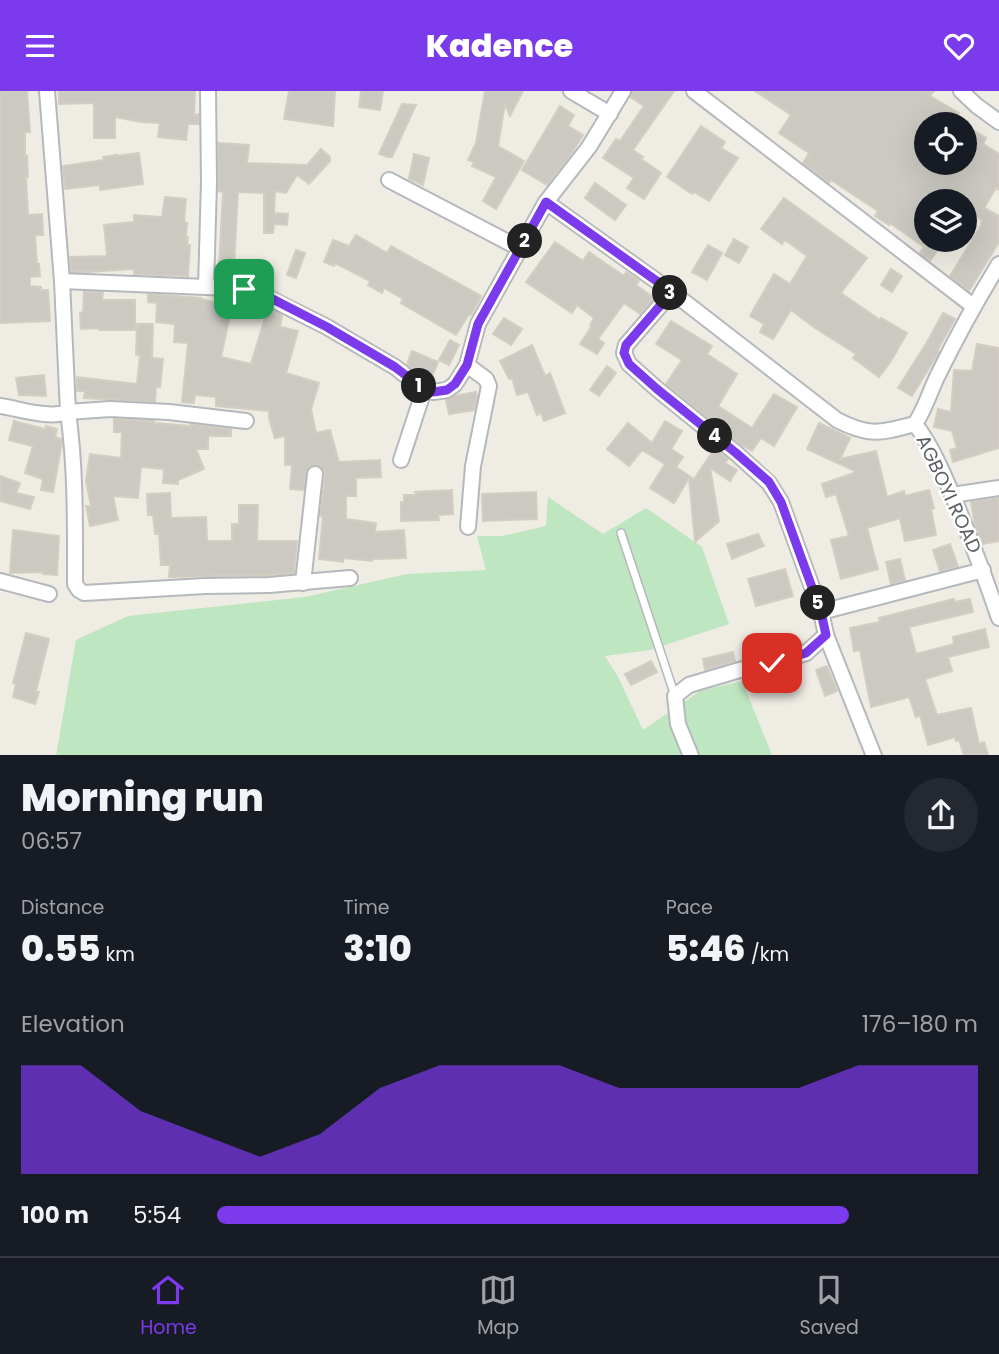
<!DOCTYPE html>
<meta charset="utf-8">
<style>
:root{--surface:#171b24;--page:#242831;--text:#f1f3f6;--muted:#9ea1a6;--line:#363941;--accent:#7c3aed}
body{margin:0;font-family:Poppins,sans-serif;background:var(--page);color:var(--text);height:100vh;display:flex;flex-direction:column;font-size:26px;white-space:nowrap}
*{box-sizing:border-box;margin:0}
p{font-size:23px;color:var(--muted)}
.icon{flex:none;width:38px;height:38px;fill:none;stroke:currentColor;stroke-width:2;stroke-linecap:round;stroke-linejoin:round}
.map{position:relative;height:664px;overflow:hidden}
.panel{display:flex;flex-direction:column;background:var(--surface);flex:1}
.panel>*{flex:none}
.buttons{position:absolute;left:914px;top:21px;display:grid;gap:14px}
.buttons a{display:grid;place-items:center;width:63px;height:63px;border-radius:50%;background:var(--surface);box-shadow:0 7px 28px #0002;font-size:35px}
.pin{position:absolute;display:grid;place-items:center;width:60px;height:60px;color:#fff;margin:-30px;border-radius:14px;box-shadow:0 4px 10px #0006}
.km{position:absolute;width:35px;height:35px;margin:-18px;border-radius:50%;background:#222;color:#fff;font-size:19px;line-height:35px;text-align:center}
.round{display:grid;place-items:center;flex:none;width:74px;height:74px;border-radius:37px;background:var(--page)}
.overview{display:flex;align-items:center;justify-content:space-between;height:119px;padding:0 21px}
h1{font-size:38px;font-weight:800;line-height:52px}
.metrics{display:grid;grid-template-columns:repeat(3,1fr);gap:10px;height:119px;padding:7px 21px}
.metrics div{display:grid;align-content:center}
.metrics b{font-size:35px;font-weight:800}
.metrics small{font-size:19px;font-weight:400}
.metrics p{font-size:19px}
.chart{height:196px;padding:14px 21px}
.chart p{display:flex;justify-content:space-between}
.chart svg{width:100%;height:126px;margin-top:7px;fill:var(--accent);opacity:.7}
ul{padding:0 21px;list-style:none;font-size:23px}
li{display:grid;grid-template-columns:112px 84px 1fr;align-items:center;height:52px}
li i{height:18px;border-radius:9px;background:var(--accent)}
header{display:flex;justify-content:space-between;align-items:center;height:91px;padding:0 21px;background:var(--accent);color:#fff;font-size:32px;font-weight:800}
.dock{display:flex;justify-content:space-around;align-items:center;height:98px;border-top:2px solid var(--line);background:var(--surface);font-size:19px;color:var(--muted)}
.dock a{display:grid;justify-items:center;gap:4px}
.dock .on{color:var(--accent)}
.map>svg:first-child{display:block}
.green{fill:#bee6c0}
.building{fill:#cbc9c2;stroke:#d3cec1;stroke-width:2}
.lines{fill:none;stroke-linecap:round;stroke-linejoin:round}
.service-casing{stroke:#b5b8bd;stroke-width:10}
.minor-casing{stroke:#b5b8bd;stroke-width:18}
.service{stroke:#fff;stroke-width:7}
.minor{stroke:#fff;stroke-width:14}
.route-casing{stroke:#fff;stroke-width:14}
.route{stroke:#7c3aed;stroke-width:9}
.labels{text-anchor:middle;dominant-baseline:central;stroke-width:5;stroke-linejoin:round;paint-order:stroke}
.street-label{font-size:19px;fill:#5b5e64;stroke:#fff}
</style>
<header><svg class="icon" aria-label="menu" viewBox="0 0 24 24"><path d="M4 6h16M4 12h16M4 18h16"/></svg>Kadence<svg class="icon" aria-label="heart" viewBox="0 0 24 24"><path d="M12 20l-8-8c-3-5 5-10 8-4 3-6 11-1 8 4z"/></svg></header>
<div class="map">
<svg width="999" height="665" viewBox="0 0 999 665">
<rect width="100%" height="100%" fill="#eeece3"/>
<!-- green -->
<polygon class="green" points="548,406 603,443 646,417 702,456 729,533 650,559 605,565 618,586 643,639 700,600 742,590 772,664 56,665 76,549 128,525 305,506 407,483 486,479 477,445 502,445 546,435"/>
<!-- building -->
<g class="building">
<polygon points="0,0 27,0 30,41 25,41 25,65 27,65 28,86 26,86 28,124 42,123 43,144 35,144 37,173 39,173 40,185 30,186 30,195 41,196 41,199 48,199 50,230 0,232"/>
<polygon points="59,0 195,0 194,24 199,23 199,33 188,33 186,49 158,46 160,32 141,31 115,26 115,47 94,47 94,12 59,13"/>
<polygon points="289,0 335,0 333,35 284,28"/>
<polygon points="361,0 383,0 380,19 359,16"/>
<polygon points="485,0 523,0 510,25 505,13 498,55 524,70 496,118 483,110 496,86 472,75 474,71 468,69 476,52"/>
<polygon points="633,0 674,0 633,59 643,66 641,68 661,82 644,108 627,97 634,87 603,67 616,48 620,50 644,15 630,6"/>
<polygon points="755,0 934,0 930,5 959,22 953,33 926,33 926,72 964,72 964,34 986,47 983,53 999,63 999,99 996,97 984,117 999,125 999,151 969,200 950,185 982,133 981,132 982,129 968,121 973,113 953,101 947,110 926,110 926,149 945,149 930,170 920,162 924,156 890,132 889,134 875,125 878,120 831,89 829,92 803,72 809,62 779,42 791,24"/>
<polygon points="402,13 416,14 392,66 388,66 379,63"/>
<polygon points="560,15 574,24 568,35 583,44 571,63 547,94 522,79"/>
<polygon points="701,35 725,51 721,57 738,67 709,110 694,101 692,103 667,86"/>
<polygon points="218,52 249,54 247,72 307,74 321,58 330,66 330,70 309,93 297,84 286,102 275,100 274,122 288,123 287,134 274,133 273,142 264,142 264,102 238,101 234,176 219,175 223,101 218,100"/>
<polygon points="139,62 143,93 100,99 100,94 65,98 63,75 104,69 103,66 117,64 117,65"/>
<polygon points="414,63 429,67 423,94 409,88"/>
<polygon points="595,92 626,114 615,129 585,107"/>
<polygon points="165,106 186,108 184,131 187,132 186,146 188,146 187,154 190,154 188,185 134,183 134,178 88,181 71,181 70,166 107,165 104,134 134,131 134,124 162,126"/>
<polygon points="784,107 867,167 841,202 880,229 881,227 907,242 891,270 879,286 853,267 856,263 815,237 791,219 773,248 760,241 764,233 750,225 774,183 790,193 807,165 785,149 782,153 761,138"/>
<polygon points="356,144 387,162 391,155 481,205 471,224 469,223 456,244 401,212 403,208 384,197 382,202 368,194 370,190 335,172 334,175 324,171 333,149 349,155"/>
<polygon points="734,148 748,156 739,172 725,164"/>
<polygon points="555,151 583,170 589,161 624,185 626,181 639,190 636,194 654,207 640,223 624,212 598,248 604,252 597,263 580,253 592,235 590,234 594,227 577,214 572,222 526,191"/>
<polygon points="708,154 722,162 707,189 692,181"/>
<polygon points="296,159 305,162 296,187 287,184"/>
<polygon points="891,178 902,185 892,201 881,194"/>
<polygon points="84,201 103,201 102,209 135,209 135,239 99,239 99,237 81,238 80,222 83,221"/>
<polygon points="148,203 201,207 201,208 232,215 221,266 251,273 268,217 282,224 280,236 298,240 286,282 319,292 311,318 316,342 330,339 339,371 380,369 381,386 356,387 356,405 346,405 346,428 376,432 375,441 404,439 406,467 372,468 372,470 344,467 343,471 319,468 323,425 320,425 325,384 323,379 317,374 311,375 306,381 304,399 290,398 292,374 285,374 285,345 275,347 269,327 269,320 216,315 216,306 195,304 194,312 182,311 188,252 174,251 175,233 156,231 157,212 148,211"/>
<polygon points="943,222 955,228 937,260 939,261 912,305 898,297 926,253"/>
<polygon points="504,227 522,238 511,254 493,243"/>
<polygon points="671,230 712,255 707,263 737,283 718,315 752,337 774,303 797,316 774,355 761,347 752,360 740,353 666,293 682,269 656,253"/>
<polygon points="137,233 153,233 152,267 163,268 160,296 156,296 155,311 84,307 85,300 77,300 77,286 137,293 140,264 136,264"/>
<polygon points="450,249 459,254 449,274 439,269"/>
<polygon points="977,253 999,257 999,357 953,371 950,359 957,357 952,340 934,336 938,318 951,321 954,279 972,280"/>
<polygon points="532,254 545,285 550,282 565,322 544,330 541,322 537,324 528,301 517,304 512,287 509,288 500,270"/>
<polygon points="412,260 438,271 432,286 415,280 407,273"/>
<polygon points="607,275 616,282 599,305 590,299"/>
<polygon points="44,284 46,305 19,304 16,287"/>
<polygon points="476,301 477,306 474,319 449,323 446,309 455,305"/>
<polygon points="114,328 154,330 154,332 191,335 191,333 231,338 231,345 208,345 208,358 196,358 204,378 178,389 178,393 163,392 164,378 141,376 138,407 113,405 118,429 90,435 86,415 91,415 86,390 90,363 121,367 122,341 114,341"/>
<polygon points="14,330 45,338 46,335 57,338 55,346 61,348 62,351 53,401 41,399 43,388 25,382 33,355 9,349"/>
<polygon points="665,330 682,340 671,358 683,366 676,376 694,388 715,357 728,368 725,372 737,379 730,390 710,377 719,430 695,451 689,387 674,412 650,397 665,373 642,359 629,375 607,358 628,332 652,352"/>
<polygon points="819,332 850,347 840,368 876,360 887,406 904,400 905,405 929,399 934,417 931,418 936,444 905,450 900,427 867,437 878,478 841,488 831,449 849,445 836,403 826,406 822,393 857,381 807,358"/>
<polygon points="0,385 20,392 16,402 34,406 30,418 0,410"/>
<polygon points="452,399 453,423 438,424 439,429 401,430 401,411 404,411 404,404 416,404 415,401"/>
<polygon points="536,401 537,428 483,430 482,403"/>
<polygon points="170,402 171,427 206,426 207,450 232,450 232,433 239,433 239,414 258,414 257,450 297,450 294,482 269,484 169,486 170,474 161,474 159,443 155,443 153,424 148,424 147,403"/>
<polygon points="999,407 999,450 982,453 975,434 971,411"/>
<polygon points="13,439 59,445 57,484 43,483 43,481 10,482"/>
<polygon points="758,443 764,455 732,468 727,453"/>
<polygon points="950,453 958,476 940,480 933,459"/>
<polygon points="900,468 905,489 891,493 886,471"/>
<polygon points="785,478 793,505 756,515 748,488"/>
<polygon points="954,508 955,511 970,508 973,521 909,536 916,563 954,553 953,546 985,538 989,556 948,566 952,580 925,588 937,624 971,617 979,653 984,651 988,664 964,664 959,649 956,650 955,646 928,654 920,624 916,626 909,606 871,616 860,559 854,560 850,537 880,531 879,527"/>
<polygon points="26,542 49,548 36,600 39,601 35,613 13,606 16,593 13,592"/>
<polygon points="733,561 735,570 705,579 703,568"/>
<polygon points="651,570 657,581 631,594 625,583"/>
<polygon points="827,575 837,600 825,605 816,579"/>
</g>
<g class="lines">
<defs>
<polyline id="service" points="621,442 675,605"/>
<g id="minor">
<path d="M47 0 62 190 68 321C76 378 75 436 75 493L79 499 84 502 205 495 269 494 350 487"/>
<polyline points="571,0 610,23"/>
<polyline points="694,0 973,215"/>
<polyline points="961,0 977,15 999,31"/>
<polyline points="389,89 521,158"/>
<path d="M546 111 672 201 837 329C870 346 881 342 915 333"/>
<path d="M999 173C977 209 957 245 938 284 930 300 925 318 915 333 934 358 945 387 957 415 972 452 986 489 999 527"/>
<polyline points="62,190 206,196 244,198 261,203 327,236 371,262 395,276 424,299 433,301 447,299 455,293 467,274 478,233 546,111 589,56 623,0"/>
<polyline points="206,196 209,91 208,0"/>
<polyline points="672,201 626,254 624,262 629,273 657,298 736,362 769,392 781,411 821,521 826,544 874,665"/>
<polyline points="467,274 486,288 489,295 473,375 468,436"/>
<path d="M0 315C21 318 48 328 68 321L110 318 169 321 246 330"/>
<polyline points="401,369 424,299"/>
<polyline points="952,404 999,397"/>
<polyline points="0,490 49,503"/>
<polyline points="303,492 315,383"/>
<polyline points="821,521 983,479"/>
<polyline points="691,665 678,633 675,605 689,594 743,578 772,572 806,562 826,544"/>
</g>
</defs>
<!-- service casing -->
<use href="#service" class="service-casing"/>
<!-- minor casing -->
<use href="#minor" class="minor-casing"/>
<!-- service -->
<use href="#service" class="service"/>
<!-- minor -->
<use href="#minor" class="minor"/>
</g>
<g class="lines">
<defs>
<polyline id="route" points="244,198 261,202 327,236 395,276 425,299 433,301 447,299 455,293 467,274 478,233 546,111 672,201 626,254 624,262 629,273 657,298 736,362 769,391 781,411 821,521 826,544 806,562 772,572"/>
</defs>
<!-- route casing -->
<use href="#route" class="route-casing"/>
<!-- route -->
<use href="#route" class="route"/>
</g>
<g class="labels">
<!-- street labels -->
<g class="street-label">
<text transform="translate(949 403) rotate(65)">AGBOYI ROAD</text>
</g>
</g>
</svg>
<div class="buttons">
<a><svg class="icon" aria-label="locate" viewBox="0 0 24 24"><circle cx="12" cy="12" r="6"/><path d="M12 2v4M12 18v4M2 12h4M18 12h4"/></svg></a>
<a><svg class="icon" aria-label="layers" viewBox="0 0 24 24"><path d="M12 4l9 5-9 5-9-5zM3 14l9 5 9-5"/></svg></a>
</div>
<div class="pin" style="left:244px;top:198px;background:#1e9e55"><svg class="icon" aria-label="arrive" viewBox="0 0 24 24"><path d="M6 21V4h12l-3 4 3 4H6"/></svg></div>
<div class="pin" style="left:772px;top:572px;background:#d93025"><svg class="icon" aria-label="check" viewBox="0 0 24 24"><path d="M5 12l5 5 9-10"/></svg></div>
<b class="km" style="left:419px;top:295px">1</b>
<b class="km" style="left:525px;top:150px">2</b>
<b class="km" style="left:670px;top:202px">3</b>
<b class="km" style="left:715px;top:345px">4</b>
<b class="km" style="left:818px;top:512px">5</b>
</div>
<section class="panel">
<div class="overview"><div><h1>Morning run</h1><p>06:57</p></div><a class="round"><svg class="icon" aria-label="share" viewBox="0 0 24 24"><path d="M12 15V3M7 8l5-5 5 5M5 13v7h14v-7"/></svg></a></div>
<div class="metrics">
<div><p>Distance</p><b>0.55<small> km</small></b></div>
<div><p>Time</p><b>3:10</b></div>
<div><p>Pace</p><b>5:46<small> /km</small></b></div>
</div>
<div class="chart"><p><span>Elevation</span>176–180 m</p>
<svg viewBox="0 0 160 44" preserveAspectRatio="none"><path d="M0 44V6L10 6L20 22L30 30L40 38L50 30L60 14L70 6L80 6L90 6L100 14L110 14L120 14L130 14L140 6L150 6L160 6V44z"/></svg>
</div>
<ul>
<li><b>100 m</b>5:54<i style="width:83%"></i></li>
</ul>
</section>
<nav class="dock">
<a class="on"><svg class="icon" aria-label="home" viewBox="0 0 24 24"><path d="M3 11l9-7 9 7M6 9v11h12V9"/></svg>Home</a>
<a><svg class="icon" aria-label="map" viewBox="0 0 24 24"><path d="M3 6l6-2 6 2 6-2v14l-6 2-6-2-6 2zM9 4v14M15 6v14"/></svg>Map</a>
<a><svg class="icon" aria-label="saved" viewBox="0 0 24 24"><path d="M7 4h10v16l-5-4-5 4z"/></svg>Saved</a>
</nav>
